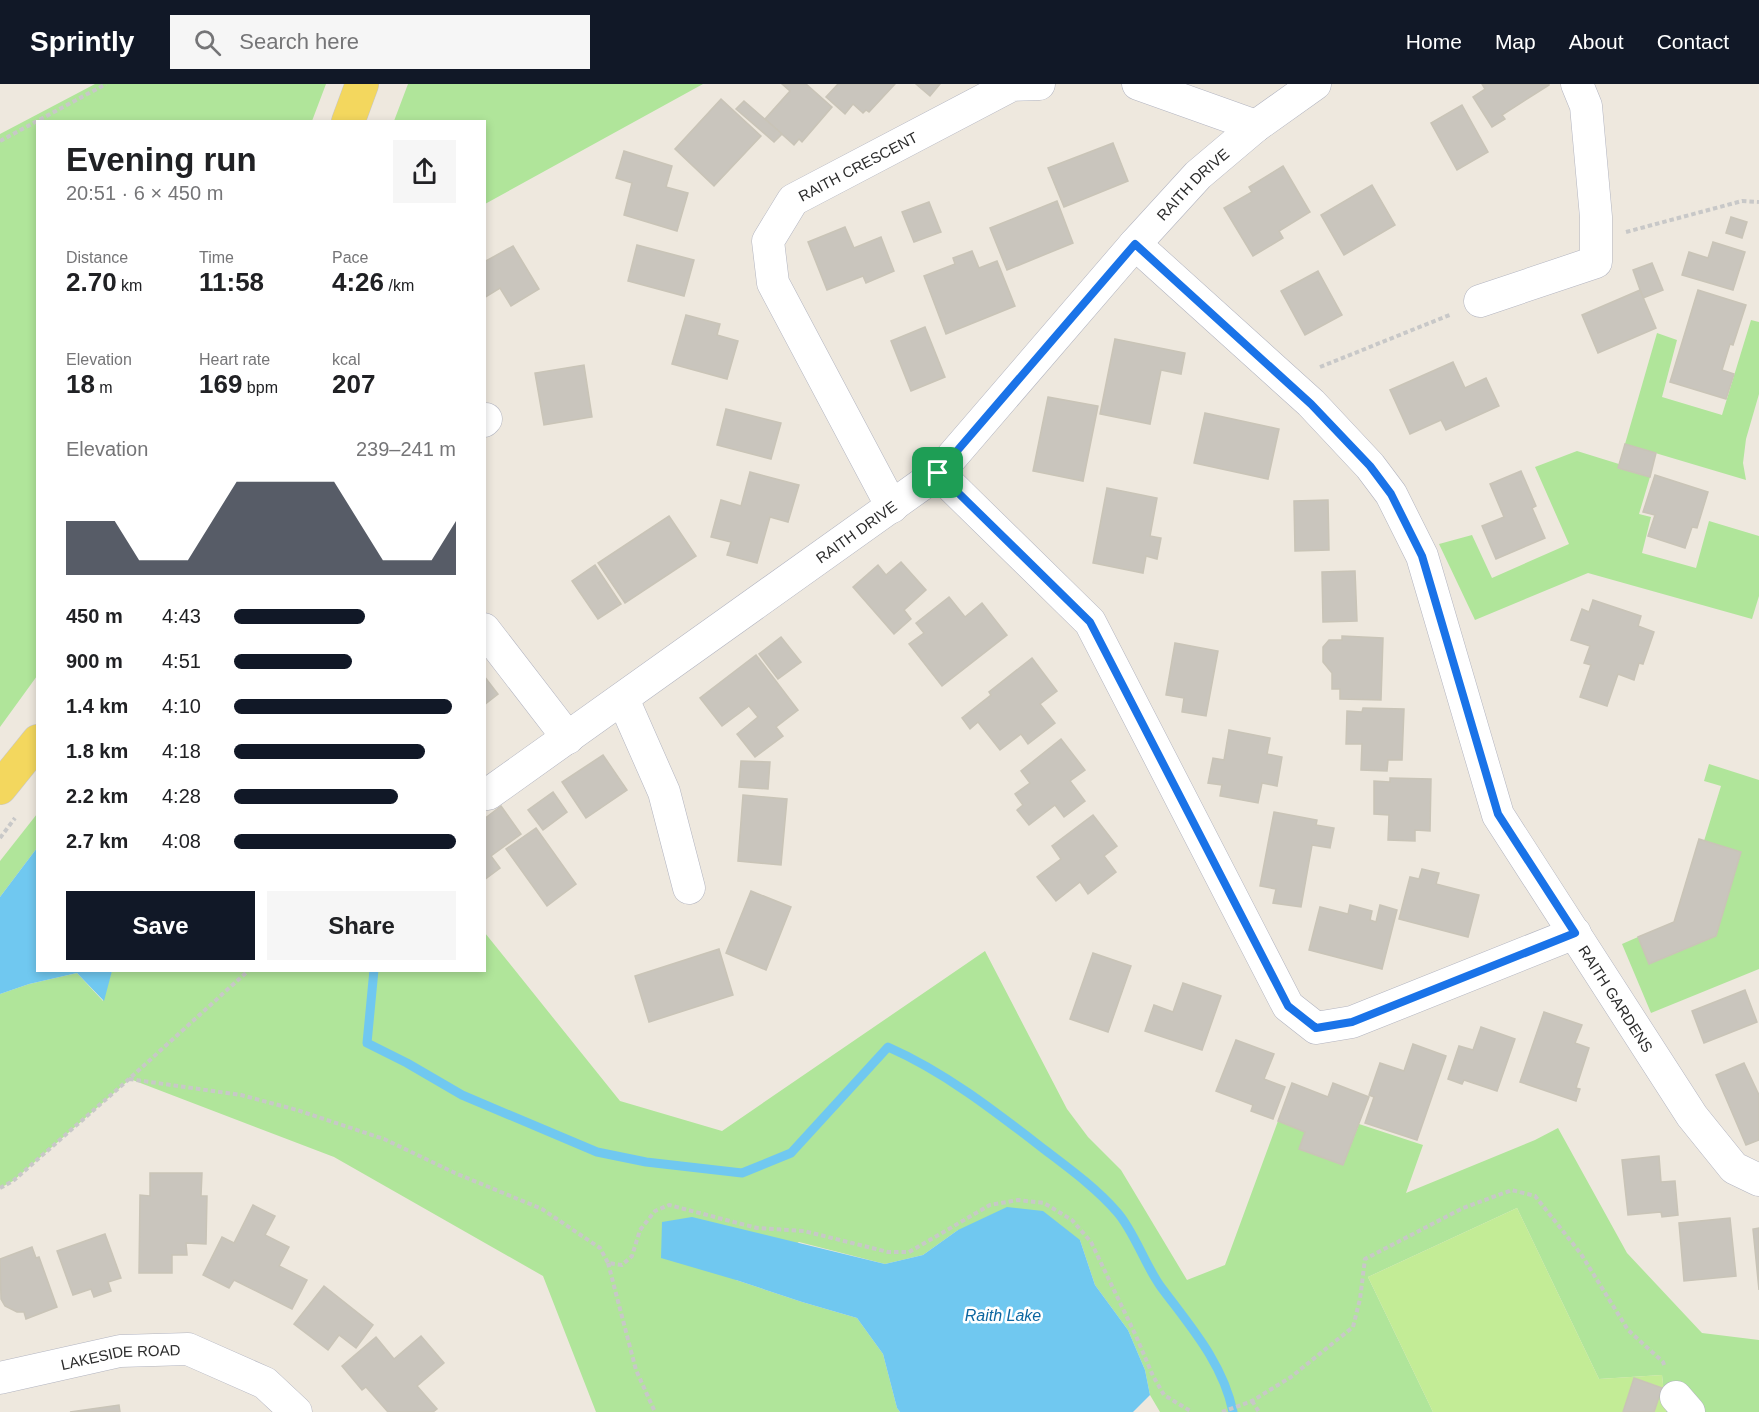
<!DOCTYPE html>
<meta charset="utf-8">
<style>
:root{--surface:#fff;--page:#f6f6f6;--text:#202124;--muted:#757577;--accent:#111827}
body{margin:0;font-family:Arial,sans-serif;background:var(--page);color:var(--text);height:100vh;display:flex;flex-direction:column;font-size:22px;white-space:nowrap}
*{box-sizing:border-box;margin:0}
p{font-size:20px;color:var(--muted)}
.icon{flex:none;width:33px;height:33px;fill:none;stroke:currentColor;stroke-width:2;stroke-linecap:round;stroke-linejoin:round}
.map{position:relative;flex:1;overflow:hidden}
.panel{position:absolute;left:36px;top:36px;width:450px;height:852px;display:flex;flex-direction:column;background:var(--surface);border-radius:0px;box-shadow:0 3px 9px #0003}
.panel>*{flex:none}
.pin{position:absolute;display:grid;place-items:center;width:51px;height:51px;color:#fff;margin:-26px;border-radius:12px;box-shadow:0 3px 9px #0006}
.round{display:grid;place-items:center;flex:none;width:63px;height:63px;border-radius:0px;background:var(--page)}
.overview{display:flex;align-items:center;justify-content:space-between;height:102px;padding:0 30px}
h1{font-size:33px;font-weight:700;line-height:45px}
.stats{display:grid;grid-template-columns:repeat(3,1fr);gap:9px;height:102px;padding:6px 30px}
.stats div{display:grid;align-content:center}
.stats b{font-size:26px;font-weight:700}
.stats small{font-size:16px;font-weight:400}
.stats p{font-size:16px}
.chart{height:168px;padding:12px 30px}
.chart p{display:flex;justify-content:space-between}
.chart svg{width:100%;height:108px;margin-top:6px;fill:var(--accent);opacity:.7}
.button{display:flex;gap:12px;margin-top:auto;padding:12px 30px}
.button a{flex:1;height:69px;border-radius:0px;background:var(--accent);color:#fff;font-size:24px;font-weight:700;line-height:69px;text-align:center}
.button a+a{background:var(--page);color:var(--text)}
ul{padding:0 30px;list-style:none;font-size:20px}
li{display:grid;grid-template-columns:96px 72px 1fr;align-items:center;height:45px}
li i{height:15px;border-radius:8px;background:var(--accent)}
header{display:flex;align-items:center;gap:36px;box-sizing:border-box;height:84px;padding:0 30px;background:var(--accent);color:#fff}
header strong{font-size:28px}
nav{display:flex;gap:33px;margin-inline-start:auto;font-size:21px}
.search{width:420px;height:54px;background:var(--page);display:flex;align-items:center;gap:15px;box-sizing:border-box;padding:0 21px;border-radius:0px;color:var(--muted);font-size:22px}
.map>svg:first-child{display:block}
.green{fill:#b0e59a}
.pitch{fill:#c3ec96}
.water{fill:#70c8f0}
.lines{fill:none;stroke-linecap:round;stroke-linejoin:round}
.stream{stroke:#70c8f0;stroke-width:9}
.building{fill:#c9c5bd;stroke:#c9c4b7;stroke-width:1.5}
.minor-casing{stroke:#b2b4c0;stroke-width:33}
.major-casing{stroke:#c8c8c8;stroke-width:34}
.path{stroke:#c8c8c8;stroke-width:4;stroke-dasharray:4.5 3;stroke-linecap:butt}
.minor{stroke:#fff;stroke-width:32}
.major{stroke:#f3d75e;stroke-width:33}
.route-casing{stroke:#fff;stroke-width:12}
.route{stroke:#1a73e8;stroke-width:8}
.labels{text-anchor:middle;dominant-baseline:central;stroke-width:5;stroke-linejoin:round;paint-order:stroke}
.street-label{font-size:15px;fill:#2c2c2c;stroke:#fff}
.water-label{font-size:16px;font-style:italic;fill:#0c66a0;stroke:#fff}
</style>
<header>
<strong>Sprintly</strong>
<div class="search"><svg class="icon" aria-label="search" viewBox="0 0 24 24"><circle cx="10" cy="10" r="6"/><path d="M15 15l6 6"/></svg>Search here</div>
<nav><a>Home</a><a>Map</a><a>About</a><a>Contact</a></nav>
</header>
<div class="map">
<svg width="1759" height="1328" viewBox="0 0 1759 1328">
<rect width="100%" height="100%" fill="#eee8de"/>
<!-- green -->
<g class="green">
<polygon points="95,0 326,0 312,37 38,38 37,592 0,643 0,50"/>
<polygon points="408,0 703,0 485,120 484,38 394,37"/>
<polygon points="1751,236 1759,238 1759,310 1746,355 1743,379 1746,396 1625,360 1657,249 1677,256 1662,313 1722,331"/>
<polygon points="1577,367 1619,380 1618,384 1650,393 1639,430 1651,433 1642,469 1696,484 1709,437 1759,452 1759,512 1752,535 1588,489 1475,536 1439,460 1472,451 1492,494 1569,460 1535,383"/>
<polygon points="1709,680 1759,696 1759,885 1651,929 1622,860 1638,853 1649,880 1716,852 1741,768 1704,757 1721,702 1704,697"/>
<polygon points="37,730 37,764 0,813 0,777"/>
<polygon points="485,849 620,1017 722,1047 985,867 1067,1025 1088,1053 1121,1086 1187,1196 1225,1181 1278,1037 1305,1048 1299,1065 1343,1081 1359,1040 1423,1061 1406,1109 1535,1056 1558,1044 1627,1169 1702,1249 1759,1256 1759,1328 1666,1328 1662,1291 1599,1295 1517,1124 1368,1193 1433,1328 1160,1328 1150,1311 1145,1286 1128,1246 1095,1201 1080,1156 958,1146 923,1171 885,1180 799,1158 736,1196 802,1218 857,1234 883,1270 897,1324 900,1328 596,1328 543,1192 334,1073 130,995 13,1097 0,1104 0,910 29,900 77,889 103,917 112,886 484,886"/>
</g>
<!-- pitch -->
<polygon class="pitch" points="1517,1124 1599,1295 1662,1291 1666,1328 1433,1328 1368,1193"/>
<!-- water -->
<g class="water">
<polygon points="37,764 38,886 112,887 104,917 77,889 29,900 0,910 0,813"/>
<polygon points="1007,1123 1043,1127 1080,1156 1095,1201 1128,1246 1145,1286 1150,1311 1133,1328 900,1328 897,1324 883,1270 857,1234 802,1218 736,1196 661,1174 662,1138 692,1133 885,1180 923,1171 958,1146"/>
</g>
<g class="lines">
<!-- stream -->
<path class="stream" d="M374 886 367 959 407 979 462 1011 597 1068 646 1078 742 1089 791 1069 888 963C945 988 996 1028 1045 1066 1070 1085 1096 1104 1117 1128 1134 1147 1145 1181 1161 1203 1190 1242 1223 1279 1233 1328"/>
</g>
<!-- building -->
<g class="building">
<polygon points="782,0 806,0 832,23 802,58 799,55 794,61 765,35 790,7"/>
<polygon points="838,0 895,0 869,28 866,26 863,29 853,20 845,30 826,13"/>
<polygon points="916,0 940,0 930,12"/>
<polygon points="1482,0 1549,0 1549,1 1502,31 1505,35 1492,43 1473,13 1485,5"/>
<polygon points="721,15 761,52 714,102 675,65"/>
<polygon points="744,17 782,50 774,58 736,25"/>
<polygon points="1462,21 1488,68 1457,86 1431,39"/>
<polygon points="1113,59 1128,97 1064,123 1048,84"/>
<polygon points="624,67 672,82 666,103 688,109 677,147 624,131 632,99 616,94"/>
<polygon points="1283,82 1310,128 1279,147 1283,154 1253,172 1224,124 1252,108 1249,103"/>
<polygon points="1372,101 1395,141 1344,171 1321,131"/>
<polygon points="1057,117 1073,159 1007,186 990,144"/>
<polygon points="929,118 941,148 914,158 902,128"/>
<polygon points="1731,133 1747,138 1742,154 1726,149"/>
<polygon points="845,143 854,164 881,153 894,187 866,199 863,192 827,206 808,158"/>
<polygon points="1713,158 1745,168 1733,206 1682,191 1689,168 1708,174"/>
<polygon points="637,161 694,176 684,212 628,197"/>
<polygon points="513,162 539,205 511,222 500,204 484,214 484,178"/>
<polygon points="972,167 979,184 997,177 1015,222 946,250 924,192 955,180 953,174"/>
<polygon points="1652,179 1663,206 1643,214 1633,186"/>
<polygon points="1318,187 1342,231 1305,251 1281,207"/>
<polygon points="1640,206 1656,244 1598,269 1582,231"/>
<polygon points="1698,206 1746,221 1733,261 1730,260 1722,286 1734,290 1726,315 1670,298"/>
<polygon points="686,231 720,240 717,251 738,257 727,295 672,280"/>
<polygon points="925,243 945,293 911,307 891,257"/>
<polygon points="1115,255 1185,269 1181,290 1161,286 1150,340 1100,330"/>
<polygon points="1453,278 1465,304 1486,294 1499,322 1446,346 1441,336 1410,350 1390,306"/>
<polygon points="584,281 592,333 544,341 535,289"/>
<polygon points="1048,313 1098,322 1083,397 1033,387"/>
<polygon points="726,325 781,339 771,375 717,361"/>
<polygon points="1205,329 1279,345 1268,395 1194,379"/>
<polygon points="1625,360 1656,369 1650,393 1618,384"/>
<polygon points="1521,387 1536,422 1532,424 1545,454 1496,475 1482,442 1504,433 1490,400"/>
<polygon points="750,388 799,401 788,438 770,433 757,479 727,471 731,458 711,453 721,416 741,422"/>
<polygon points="1655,391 1708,408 1697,444 1692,443 1685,464 1648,452 1655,431 1643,428"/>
<polygon points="1107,404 1157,414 1150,452 1161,454 1157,475 1146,472 1143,489 1093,479"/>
<polygon points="1328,416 1329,466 1295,467 1294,417"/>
<polygon points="669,432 696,472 625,519 598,479"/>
<polygon points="901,478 926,506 904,526 911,535 894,550 853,503 878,481 886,491"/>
<polygon points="595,481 621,520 598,535 572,497"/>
<polygon points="1355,487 1357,537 1323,538 1322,488"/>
<polygon points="949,513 965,533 982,519 1007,551 942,602 909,560 924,549 916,539"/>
<polygon points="1593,516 1641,532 1638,542 1654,548 1643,580 1639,579 1634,596 1618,590 1607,622 1580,613 1591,581 1584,579 1590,562 1571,556 1582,525 1589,528"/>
<polygon points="1342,552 1383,554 1381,616 1340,615 1340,605 1332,605 1332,589 1323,578 1323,563 1329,556 1342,556"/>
<polygon points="781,553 801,578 778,595 759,570"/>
<polygon points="1175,559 1218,567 1206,632 1182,628 1184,614 1166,611"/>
<polygon points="756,571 798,626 776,643 783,652 755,673 737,650 758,633 749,622 722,642 700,614"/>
<polygon points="1032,574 1057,607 1040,620 1055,639 1028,660 1021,650 1000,666 978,638 970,645 962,634 991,611 989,608"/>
<polygon points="484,592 498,610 484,621"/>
<polygon points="1363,624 1404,625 1402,676 1388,676 1387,687 1361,686 1362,660 1346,660 1347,627 1362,628"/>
<polygon points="1229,646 1270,654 1267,670 1282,673 1277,702 1262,699 1258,719 1220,712 1222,701 1208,699 1213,674 1224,676"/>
<polygon points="1061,655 1085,686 1070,697 1085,717 1064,733 1055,721 1029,741 1017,726 1023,721 1015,710 1030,699 1021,687"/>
<polygon points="603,671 627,706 586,734 562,698"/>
<polygon points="741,677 770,678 768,705 739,703"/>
<polygon points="1390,694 1431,695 1430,747 1415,746 1415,757 1388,756 1389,731 1374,730 1374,697 1390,698"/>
<polygon points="553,708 567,728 543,746 528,726"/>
<polygon points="743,711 787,715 781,781 738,777"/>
<polygon points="501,722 521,750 491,772 500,784 484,796 484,735"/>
<polygon points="1274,728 1317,736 1316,741 1334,744 1330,764 1312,761 1301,823 1273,819 1276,805 1260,802"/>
<polygon points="1093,731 1117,762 1104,772 1116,788 1088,810 1080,798 1056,817 1037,793 1061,775 1052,762"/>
<polygon points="536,744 576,800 547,822 506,765"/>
<polygon points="1699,755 1741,768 1716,852 1649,880 1638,853 1674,838"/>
<polygon points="1422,785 1439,789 1436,800 1479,811 1468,853 1399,835 1410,793 1419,795"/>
<polygon points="751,807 791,823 766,886 726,869"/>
<polygon points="1350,821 1372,827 1370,836 1376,838 1380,821 1397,826 1382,885 1309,866 1320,823 1348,830"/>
<polygon points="719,865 733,911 649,938 635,892"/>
<polygon points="1093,869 1131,882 1108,948 1070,935"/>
<polygon points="1183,899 1221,912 1202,966 1145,947 1154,921 1173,928"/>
<polygon points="1745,906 1757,938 1704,959 1692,927"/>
<polygon points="1544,928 1582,941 1575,959 1589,964 1576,1004 1580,1005 1576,1017 1520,998"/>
<polygon points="1481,943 1515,955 1497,1007 1464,996 1462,1000 1448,995 1459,962 1473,966"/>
<polygon points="1236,956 1274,970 1264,995 1285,1003 1273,1035 1251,1027 1253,1021 1216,1007"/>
<polygon points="1413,960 1446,972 1417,1056 1365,1039 1374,1013 1369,1011 1380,979 1404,987"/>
<polygon points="1744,979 1759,1011 1759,1056 1746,1061 1716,991"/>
<polygon points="1292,999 1328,1013 1333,999 1369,1013 1343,1081 1299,1065 1305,1048 1278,1037"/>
<polygon points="1659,1072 1661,1098 1675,1097 1678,1131 1662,1133 1661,1128 1628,1131 1622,1076"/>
<polygon points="150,1089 202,1089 201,1112 207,1112 206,1160 186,1159 187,1171 172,1171 172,1189 139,1189 140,1111 150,1112"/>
<polygon points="253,1121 275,1132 265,1151 289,1163 279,1182 307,1196 292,1225 234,1196 229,1204 203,1191 222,1153 234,1159"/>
<polygon points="1730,1134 1736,1192 1684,1197 1679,1139"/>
<polygon points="1759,1144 1759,1206 1753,1145"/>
<polygon points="105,1150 121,1194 108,1198 111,1207 94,1213 91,1205 73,1211 57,1167"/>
<polygon points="32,1163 36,1174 39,1173 57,1223 26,1235 24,1228 17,1228 5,1222 1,1215 0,1175"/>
<polygon points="324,1202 373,1241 356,1264 339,1251 328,1266 294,1240"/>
<polygon points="421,1252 444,1279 417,1302 437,1325 433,1328 388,1328 366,1303 362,1306 342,1282 376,1253 394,1275"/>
<polygon points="1634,1294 1662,1304 1654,1328 1623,1328"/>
<polygon points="119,1321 120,1328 70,1328"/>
</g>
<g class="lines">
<defs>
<g id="minor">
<polyline points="1138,0 1256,42"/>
<path id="s1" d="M1135 160 1311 319 1370 382 1391 410 1422 472 1498 731 1692 1032 1734 1084 1759 1096"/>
<polyline points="1480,217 1596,178 1596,133 1586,22 1577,0"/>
<polyline points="484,337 486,335"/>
<polyline points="938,389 1090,538 1288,922 1316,944 1352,938 1575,849"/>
<path id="s2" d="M892 423 773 199 768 157 793 116 1012 1 1039 0"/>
<polyline points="484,545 568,654"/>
<polyline points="623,615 664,708 689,804"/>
<path id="s3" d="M488 710 938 389 1135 160 1198 91 1256 42 1315 0"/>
<path id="s4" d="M0 1294 120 1267 188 1265 265 1299 296 1328"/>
<polyline points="1676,1313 1689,1328"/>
</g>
<g id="major">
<polyline points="348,38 362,0"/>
<polyline points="0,704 38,657"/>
</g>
</defs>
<!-- minor casing -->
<use href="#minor" class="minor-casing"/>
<!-- major casing -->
<use href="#major" class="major-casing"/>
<!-- path -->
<g class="path">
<polyline points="0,57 106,0"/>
<polyline points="1626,148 1742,117 1759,118"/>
<polyline points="1320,283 1452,230"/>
<polyline points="0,754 15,734"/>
<polyline points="129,995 241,1011 297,1026 384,1055 455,1089 542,1125 600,1164 608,1179 622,1181 632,1172 640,1146 655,1127 669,1121 757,1144 804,1147 888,1168 909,1168 990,1121 1018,1116 1044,1119 1072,1136 1091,1158 1136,1252 1153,1292 1164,1311 1192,1328"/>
<polyline points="0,1104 13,1097 129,995 249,886"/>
<polyline points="608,1179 636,1286 655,1328"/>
<polyline points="1252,1317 1259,1328"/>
<polyline points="1222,1328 1252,1317 1291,1293 1353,1243 1360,1215 1365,1175 1463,1124 1512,1106 1535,1112 1581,1170 1628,1246 1663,1278 1665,1283"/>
</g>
<!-- minor -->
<use href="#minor" class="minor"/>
<!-- major -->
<use href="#major" class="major"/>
</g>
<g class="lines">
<defs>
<polygon id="route" points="1135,160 1311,320 1370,382 1391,410 1422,472 1498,730 1575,849 1352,938 1316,944 1288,922 1090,538 938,389"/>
</defs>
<!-- route casing -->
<use href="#route" class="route-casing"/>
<!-- route -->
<use href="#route" class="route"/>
</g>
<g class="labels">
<!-- street labels -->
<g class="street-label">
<text stroke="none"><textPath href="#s2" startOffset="417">RAITH CRESCENT</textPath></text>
<text stroke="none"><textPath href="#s3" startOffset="938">RAITH DRIVE</textPath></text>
<text stroke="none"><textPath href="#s3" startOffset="452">RAITH DRIVE</textPath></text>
<text stroke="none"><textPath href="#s1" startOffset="916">RAITH GARDENS</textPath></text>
<text stroke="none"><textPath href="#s4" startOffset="123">LAKESIDE ROAD</textPath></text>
</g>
<!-- water labels -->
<g class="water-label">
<text x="1003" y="1231">Raith Lake</text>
</g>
</g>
</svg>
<div class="pin" style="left:938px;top:389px;background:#1e9e55"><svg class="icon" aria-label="arrive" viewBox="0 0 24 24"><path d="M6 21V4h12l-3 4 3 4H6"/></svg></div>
<section class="panel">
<div class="overview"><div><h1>Evening run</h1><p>20:51 · 6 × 450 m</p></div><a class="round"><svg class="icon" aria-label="share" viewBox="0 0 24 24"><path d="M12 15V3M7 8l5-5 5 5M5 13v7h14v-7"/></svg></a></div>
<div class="stats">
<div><p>Distance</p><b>2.70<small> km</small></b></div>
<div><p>Time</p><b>11:58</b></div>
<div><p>Pace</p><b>4:26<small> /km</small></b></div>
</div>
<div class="stats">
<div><p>Elevation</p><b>18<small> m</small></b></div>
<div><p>Heart rate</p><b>169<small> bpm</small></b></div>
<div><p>kcal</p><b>207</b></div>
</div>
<div class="chart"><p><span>Elevation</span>239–241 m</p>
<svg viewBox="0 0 160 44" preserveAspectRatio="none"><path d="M0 44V22L10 22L20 22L30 38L40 38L50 38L60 22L70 6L80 6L90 6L100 6L110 6L120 22L130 38L140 38L150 38L160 22V44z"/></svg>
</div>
<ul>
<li><b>450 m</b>4:43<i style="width:59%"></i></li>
<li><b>900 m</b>4:51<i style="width:53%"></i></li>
<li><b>1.4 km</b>4:10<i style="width:98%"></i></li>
<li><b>1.8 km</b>4:18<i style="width:86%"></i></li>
<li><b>2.2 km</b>4:28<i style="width:74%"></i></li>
<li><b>2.7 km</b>4:08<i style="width:100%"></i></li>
</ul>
<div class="button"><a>Save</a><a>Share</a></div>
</section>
</div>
